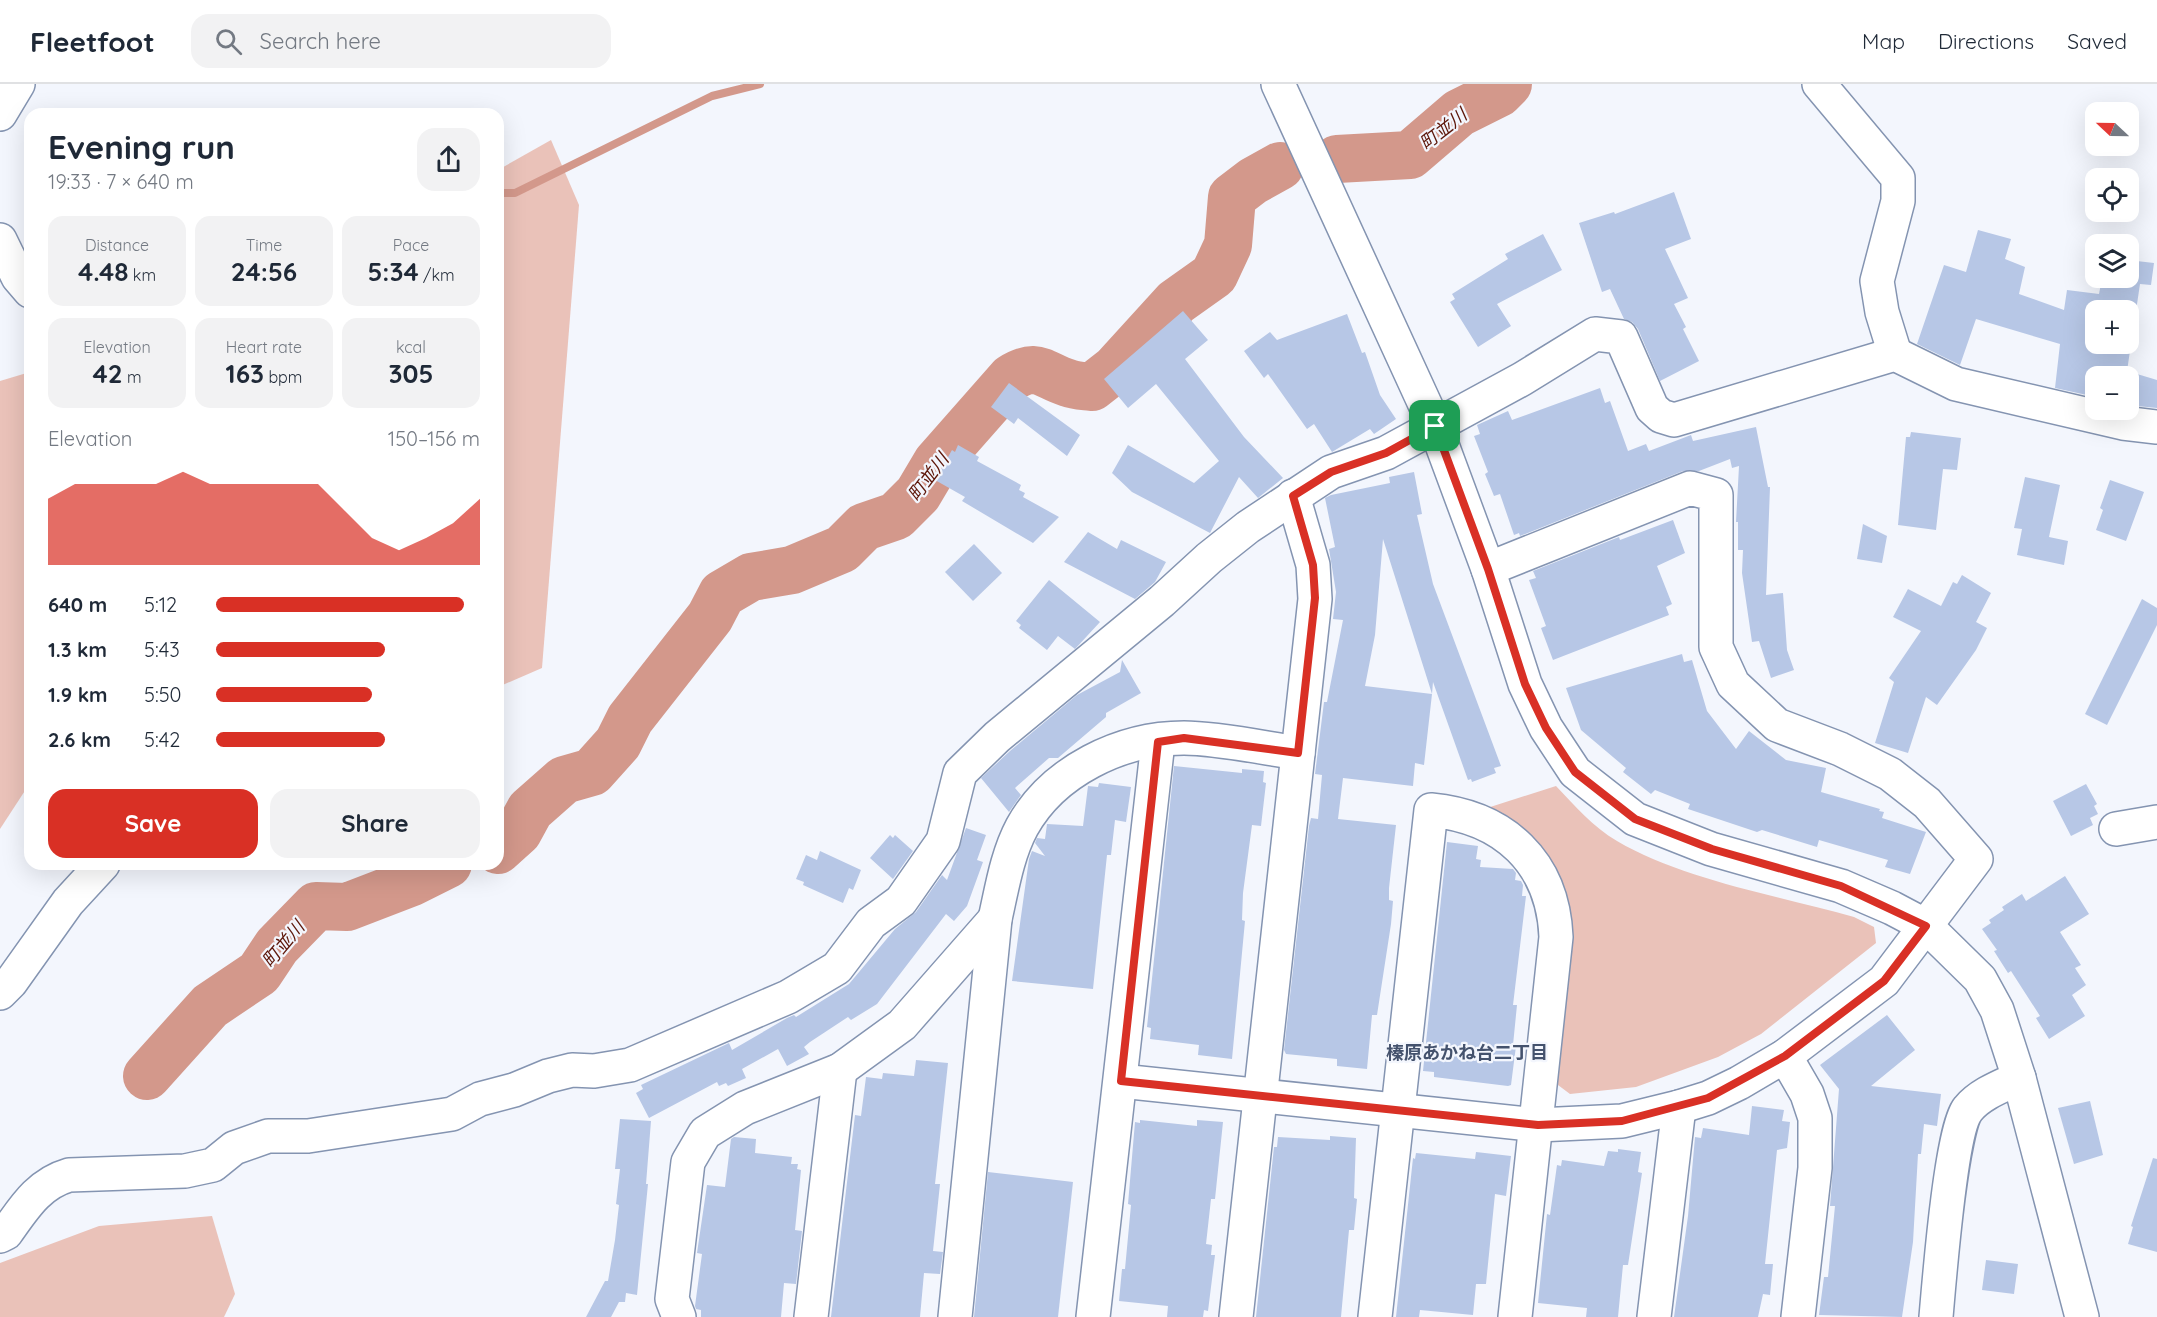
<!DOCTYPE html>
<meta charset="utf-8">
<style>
:root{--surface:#fff;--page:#f2f2f3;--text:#1f2937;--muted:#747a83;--line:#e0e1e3;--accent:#d93025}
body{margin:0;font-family:Quicksand,"Noto Sans JP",sans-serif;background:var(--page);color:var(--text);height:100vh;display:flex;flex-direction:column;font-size:22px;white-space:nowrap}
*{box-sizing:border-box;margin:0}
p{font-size:20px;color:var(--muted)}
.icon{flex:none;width:33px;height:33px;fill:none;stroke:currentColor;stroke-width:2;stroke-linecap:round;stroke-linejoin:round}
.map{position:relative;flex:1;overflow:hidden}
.details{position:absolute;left:24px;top:24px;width:480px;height:762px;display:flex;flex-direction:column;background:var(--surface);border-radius:18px;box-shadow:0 6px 24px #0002}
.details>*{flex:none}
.needle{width:39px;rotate:292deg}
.controls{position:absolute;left:2085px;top:18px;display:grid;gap:12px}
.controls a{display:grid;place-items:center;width:54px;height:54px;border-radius:12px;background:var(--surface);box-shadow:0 6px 24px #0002;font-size:30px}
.pin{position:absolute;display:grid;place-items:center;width:51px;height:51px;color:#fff;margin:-26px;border-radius:12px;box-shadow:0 3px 9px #0006}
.round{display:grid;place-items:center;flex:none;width:63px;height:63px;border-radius:18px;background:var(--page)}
.head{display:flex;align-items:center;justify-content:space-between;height:102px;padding:0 24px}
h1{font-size:33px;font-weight:800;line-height:45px}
.metrics{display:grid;grid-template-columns:repeat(3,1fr);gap:9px;height:102px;padding:6px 24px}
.metrics div{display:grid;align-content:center;border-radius:15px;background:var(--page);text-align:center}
.metrics b{font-size:26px;font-weight:800}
.metrics small{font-size:16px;font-weight:400}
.metrics p{font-size:16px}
.chart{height:168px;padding:12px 24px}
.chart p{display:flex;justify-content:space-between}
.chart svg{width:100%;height:108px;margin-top:6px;fill:var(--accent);opacity:.7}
.button{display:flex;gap:12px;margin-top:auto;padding:12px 24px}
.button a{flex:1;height:69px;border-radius:18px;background:var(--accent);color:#fff;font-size:24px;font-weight:800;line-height:69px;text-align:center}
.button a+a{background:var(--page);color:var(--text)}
ul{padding:0 24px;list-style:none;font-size:20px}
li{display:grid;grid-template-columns:96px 72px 1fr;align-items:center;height:45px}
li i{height:15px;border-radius:8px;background:var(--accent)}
header{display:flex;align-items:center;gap:36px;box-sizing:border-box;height:84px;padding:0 30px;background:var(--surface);border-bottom:2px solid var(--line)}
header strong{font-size:28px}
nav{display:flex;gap:33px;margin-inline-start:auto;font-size:21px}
.search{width:420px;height:54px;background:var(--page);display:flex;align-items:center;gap:15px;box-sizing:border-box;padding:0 21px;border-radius:18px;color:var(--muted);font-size:22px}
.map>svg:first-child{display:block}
.green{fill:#eac2b9}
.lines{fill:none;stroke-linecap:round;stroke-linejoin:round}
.stream{stroke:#d3988b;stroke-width:8}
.river{stroke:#d3988b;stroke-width:48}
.building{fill:#b7c7e6;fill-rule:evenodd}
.minor-casing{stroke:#8494b1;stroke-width:36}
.minor{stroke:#fff;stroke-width:33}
.route-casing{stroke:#fff;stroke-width:12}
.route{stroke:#d93025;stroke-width:8}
.labels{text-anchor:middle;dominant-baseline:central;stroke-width:4.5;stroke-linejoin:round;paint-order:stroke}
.water-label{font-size:18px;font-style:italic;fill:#5d1609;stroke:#f3f6fd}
.neighbourhood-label{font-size:18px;font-weight:bold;fill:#44526d;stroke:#f3f6fd}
</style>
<header>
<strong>Fleetfoot</strong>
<div class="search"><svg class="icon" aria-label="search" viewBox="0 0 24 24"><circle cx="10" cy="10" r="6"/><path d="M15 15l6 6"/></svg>Search here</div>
<nav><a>Map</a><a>Directions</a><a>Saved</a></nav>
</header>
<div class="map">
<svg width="2157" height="1233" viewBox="0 0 2157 1233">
<rect width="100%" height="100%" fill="#f3f6fd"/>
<!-- green -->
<g class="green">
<polygon points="551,56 579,121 542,584 498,603 498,86"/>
<polygon points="30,288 30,699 0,745 0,297"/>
<path d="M1556 702C1575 722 1593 743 1617 757 1683 796 1780 812 1854 833L1874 843 1876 859 1761 950 1718 973 1636 1003 1570 1010 1554 998 1569 853 1484 725Z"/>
<polygon points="212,1132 235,1210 224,1233 0,1233 0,1179 99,1142"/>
</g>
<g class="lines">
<!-- stream -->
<polyline class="stream" points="498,109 515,109 712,12 760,0"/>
<!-- river -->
<g class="river">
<polyline points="1337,75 1410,71 1459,29 1499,9 1508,0"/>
<path d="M498 766 518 748 530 726 564 696 592 688 618 659 630 635 710 533 722 510 751 493 792 486 842 465 864 443 896 432 918 410 937 378 1011 294C1038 277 1042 291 1068 299 1076 302 1085 302 1092 303L1115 285 1176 218 1214 191 1228 161 1232 113 1253 97 1280 82"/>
<polyline points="147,992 210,922 259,889 277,862 316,822 347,823 412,798 448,780"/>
</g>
</g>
<!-- building -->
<g class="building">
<polygon points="1674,108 1691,155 1665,165 1688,214 1674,220 1686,243 1683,245 1699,277 1660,297 1638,245 1632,238 1624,235 1610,205 1602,208 1579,139 1614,128 1615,130"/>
<path d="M1978 146 2011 155 2005 175 2025 183 2019 210 2064 226 2067 206 2099 210 2102 194H2128V176L2154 179 2151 201 2140 200 2127 287 2157 296V324L2128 321V292H2096V313L2055 304 2060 260 1976 235 1960 281 1917 260 1944 181 1966 188ZM2096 226H2128V260H2096Z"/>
<polygon points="1543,150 1562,186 1497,220 1511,242 1478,263 1450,218 1455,215 1452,210 1508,175 1505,170"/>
<polygon points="1183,227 1208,256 1185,275 1244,353 1283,394 1258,414 1239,393 1210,449 1132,408 1112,389 1128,361 1194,399 1219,377 1156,300 1128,324 1104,295"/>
<polygon points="1347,230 1362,269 1365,268 1380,311 1396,335 1374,350 1370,345 1332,368 1314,340 1307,345 1268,290 1264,294 1244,267 1270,248 1277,256"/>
<polygon points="1009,299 1080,351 1067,372 1018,334 1014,340 991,323"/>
<polygon points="1600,304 1605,319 1610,317 1628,367 1646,360 1649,367 1691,351 1693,357 1756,343 1768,403 1770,403 1766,511 1783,509 1787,566 1794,586 1771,594 1759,557 1752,558 1742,489 1743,466 1738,466 1738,438 1736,438 1739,382 1732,384 1730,375 1699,387 1683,387 1520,452 1519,449 1514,451 1500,410 1494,412 1485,390 1488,388 1474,352 1480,350 1477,341 1508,327 1512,336"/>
<polygon points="1911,348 1961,354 1957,386 1943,385 1936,446 1898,441 1906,353 1910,353"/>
<polygon points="958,361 979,373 977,377 1021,401 1019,406 1025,409 1023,413 1059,433 1033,459 962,417 965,413 935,396 952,366 955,368"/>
<polygon points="1414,388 1422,430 1417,431 1433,500 1501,682 1494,684 1496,689 1472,698 1471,695 1468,696 1433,598 1432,610 1383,455 1375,551 1365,602 1432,610 1424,681 1415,679 1413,702 1343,694 1338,735 1396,741 1389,804 1389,816 1393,817 1391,840 1377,931 1372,931 1367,985 1337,982 1337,975 1286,970 1284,966 1309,742 1311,734 1318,735 1322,691 1315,690 1324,618 1327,618 1343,536 1333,535 1336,508 1329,465 1335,463 1325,414 1331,411 1390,399 1389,393"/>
<polygon points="2025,393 2060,401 2049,453 2068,457 2064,481 2017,471 2022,445 2014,444"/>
<polygon points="2110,396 2144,408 2126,457 2096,446 2103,426 2100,424"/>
<polygon points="1673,436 1685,469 1657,482 1672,520 1666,523 1669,531 1553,576 1541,544 1546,542 1529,496 1536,494 1533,487 1619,453 1620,456"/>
<polygon points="1863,440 1887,452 1882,479 1857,475"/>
<polygon points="1088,448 1117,465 1121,456 1166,478 1155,498 1135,515 1064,478"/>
<polygon points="974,460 1002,489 973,517 945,488"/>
<polygon points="1962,491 1991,509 1976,538 1987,544 1976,566 1937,621 1926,613 1908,669 1875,659 1894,598 1889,594 1921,547 1893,533 1908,505 1941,522 1953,498 1957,500"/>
<polygon points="1049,496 1100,538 1075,565 1058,552 1047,566 1019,544 1021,541 1016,537"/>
<polygon points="2142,515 2157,524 2157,541 2107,641 2085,630"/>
<polygon points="1682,570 1684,578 1692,576 1707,627 1736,665 1749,647 1786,676 1826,684 1821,708 1880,725 1879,727 1884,728 1882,734 1926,748 1910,790 1885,783 1888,776 1819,756 1817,763 1762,746 1757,748 1688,725 1690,720 1655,706 1651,710 1623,688 1626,684 1581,646 1566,604"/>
<polygon points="1122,576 1141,609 1106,629 1106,633 1058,674 1049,674 1015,704 1021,711 1009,728 981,694 1010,667 1077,611 1120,588"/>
<polygon points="1174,682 1242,689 1242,685 1264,687 1263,698 1266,699 1261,742 1252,741 1243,809 1242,836 1245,837 1232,975 1198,971 1199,961 1150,955 1151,944 1147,943"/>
<polygon points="1099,699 1131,703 1126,738 1115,736 1111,771 1107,771 1093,905 1012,897 1029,775 1032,767 1045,772 1035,759 1037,754 1045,755 1047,740 1083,742 1088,702 1098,703"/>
<polygon points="2086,700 2097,720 2094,722 2098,730 2090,734 2093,741 2071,752 2053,717"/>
<polygon points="966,744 986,751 977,776 983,778 967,822 954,837 946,830 877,920 851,936 848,933 810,958 804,963 809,970 787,982 778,965 742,985 746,994 728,1002 726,999 719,1002 717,998 649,1034 636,1009 643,1005 641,1001 729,959 732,966 787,934 794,931 796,933 849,900 895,845 916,828 942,791 947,796"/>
<polygon points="890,751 893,754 895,751 913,767 893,795 870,774"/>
<polygon points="1447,758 1478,762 1476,775 1481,776 1480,783 1513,785 1516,789 1515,796 1521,797 1523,801 1522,812 1526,812 1513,921 1517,921 1513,961 1516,962 1511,1001 1508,1002 1434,993 1434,988 1423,987"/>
<polygon points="820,767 861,786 853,806 849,804 843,819 803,801 804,798 796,795 806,771 817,776"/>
<polygon points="2065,792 2089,830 2060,848 2081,881 2075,884 2086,901 2072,911 2085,932 2049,955 2036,934 2040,932 2011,887 2008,889 1994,867 1997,866 1982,845 1991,839 1989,836 2004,826 2002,823 2022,810 2026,817"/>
<polygon points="1887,931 1915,966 1871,1002 1941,1010 1937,1042 1924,1040 1921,1070 1918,1070 1913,1158 1902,1233 1819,1231 1824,1193 1828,1193 1835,1122 1830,1122 1839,1005 1820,981"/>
<polygon points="916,976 948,979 935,1100 940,1100 933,1167 943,1168 940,1190 924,1189 920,1233 831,1233 855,1031 861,1032 866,993 882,995 883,989 914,992"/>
<polygon points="2090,1017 2103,1071 2074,1080 2058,1024"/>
<polygon points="1752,1022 1784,1026 1782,1037 1790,1038 1787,1064 1777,1066 1765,1180 1773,1180 1770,1211 1763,1210 1758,1233 1674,1233 1688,1132 1695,1053 1701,1054 1703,1044 1749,1051"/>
<polygon points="620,1035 651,1037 646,1100 648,1100 637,1211 626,1209 625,1218 619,1218 611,1233 586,1233 605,1197 608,1197 615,1156 619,1121 616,1120 620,1085 615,1085"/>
<polygon points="1140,1036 1197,1042 1197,1036 1223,1038 1215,1115 1211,1115 1206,1160 1212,1161 1211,1171 1215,1171 1208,1227 1204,1226 1203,1233 1167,1233 1168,1222 1119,1217 1122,1185 1125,1185 1131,1121 1128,1120 1135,1038 1140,1039"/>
<polygon points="1330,1052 1356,1054 1354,1114 1357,1115 1354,1146 1349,1146 1341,1233 1256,1233 1274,1063 1277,1063 1278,1053 1330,1056"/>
<polygon points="734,1053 756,1055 755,1069 792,1073 791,1080 798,1080 797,1085 801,1086 795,1146 802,1147 796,1200 784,1199 781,1233 701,1233 701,1226 696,1225 695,1222 702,1170 697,1169 707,1101 725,1103 731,1055"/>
<polygon points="1618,1065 1641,1068 1638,1088 1642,1089 1628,1181 1623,1181 1618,1233 1586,1233 1587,1224 1538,1219 1547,1130 1550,1131 1557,1081 1561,1082 1562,1076 1604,1082 1608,1067 1618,1068"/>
<polygon points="1476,1068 1511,1072 1506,1112 1495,1110 1486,1200 1476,1200 1473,1231 1420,1226 1419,1233 1396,1233 1413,1074 1415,1075 1416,1069 1475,1075"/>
<polygon points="2153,1074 2157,1075 2157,1168 2128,1160 2133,1143 2131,1142"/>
<polygon points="988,1088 1073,1098 1058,1233 974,1233"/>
<polygon points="1986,1176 2018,1180 2014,1210 1982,1206"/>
</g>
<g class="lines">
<defs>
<g id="minor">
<polyline points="1278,0 1435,342 1488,485 1525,600 1546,644 1575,688 1635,735 1711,765 1841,802 1892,824 1926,842 1980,895 1997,926 2019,994 2082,1233"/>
<polyline points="1819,0 1898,94 1898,117 1877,197 1882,228 1895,270"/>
<polyline points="0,30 18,0"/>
<polyline points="0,156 18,193 30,207"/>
<polyline points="2116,745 2157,738"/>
<polyline points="0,909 11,898 68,818 103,780"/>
<polyline points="1785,972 1807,1010 1815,1034 1815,1084 1798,1233"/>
<polyline points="1121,997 1538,1041 1622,1037 1679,1023 1708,1014 1739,999 1785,972 1884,897 1976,775 1927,719 1890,690 1840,665 1777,641 1733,600 1716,563 1716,411 1690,404 1488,485"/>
<path d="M0 1152 6 1149C24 1124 38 1100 69 1091L185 1087 213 1081 234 1064 268 1052H308L452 1030 480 1015 514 1006 548 992 572 986 594 987 630 981 788 913 837 884 871 839 901 817 943 757 960 689 997 653 1162 517 1209 474 1248 443 1331 388 1386 369 1522 295 1595 250 1621 253 1652 324 1661 332 1674 336 1895 270 1956 300 2123 339 2157 343"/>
<polyline points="679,1233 672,1215 688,1078 705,1049 745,1024 840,986 902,941 995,835"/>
<polyline points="811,1233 840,986"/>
<path d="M955 1233 995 835C1002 804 1007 771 1022 743 1053 687 1121 654 1184 654 1217 654 1264 664 1298 669"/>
<polyline points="1093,1233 1158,658"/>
<polyline points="1236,1233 1315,515 1313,481 1293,412"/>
<path d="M1375 1233 1431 726C1504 733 1553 778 1556 853L1515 1233"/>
<polyline points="1654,1233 1679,1023"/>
<path d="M1936 1233C1939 1199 1951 1045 1968 1025 1980 1010 2002 1002 2019 994"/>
</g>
</defs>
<!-- minor casing -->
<use href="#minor" class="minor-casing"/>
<!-- minor -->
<use href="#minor" class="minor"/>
</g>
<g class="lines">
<defs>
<polygon id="route" points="1435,342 1488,485 1525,600 1546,644 1575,688 1635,735 1712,765 1841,802 1926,842 1884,897 1785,972 1708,1014 1622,1037 1538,1041 1121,997 1158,658 1184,654 1298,669 1315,514 1313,481 1293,412 1331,388 1386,369"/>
</defs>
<!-- route casing -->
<use href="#route" class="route-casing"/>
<!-- route -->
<use href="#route" class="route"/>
</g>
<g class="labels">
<!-- water labels -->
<g class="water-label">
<text transform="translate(1443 45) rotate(-38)">町並川</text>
<text transform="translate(928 393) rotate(-53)">町並川</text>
<text transform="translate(283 860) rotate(-50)">町並川</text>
</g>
<!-- neighbourhood labels -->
<g class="neighbourhood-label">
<text x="1467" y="968">榛原あかね台二丁目</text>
</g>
</g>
</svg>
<div class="controls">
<a><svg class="needle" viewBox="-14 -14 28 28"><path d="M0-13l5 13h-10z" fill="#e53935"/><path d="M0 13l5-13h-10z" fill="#747a83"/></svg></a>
<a><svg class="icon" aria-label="locate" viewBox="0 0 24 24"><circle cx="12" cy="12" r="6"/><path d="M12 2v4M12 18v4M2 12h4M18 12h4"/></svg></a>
<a><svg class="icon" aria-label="layers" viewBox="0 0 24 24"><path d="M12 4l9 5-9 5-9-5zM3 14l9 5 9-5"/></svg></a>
<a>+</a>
<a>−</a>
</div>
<div class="pin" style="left:1435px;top:342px;background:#1e9e55"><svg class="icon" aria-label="arrive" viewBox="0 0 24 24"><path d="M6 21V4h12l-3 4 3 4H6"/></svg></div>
<section class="details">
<div class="head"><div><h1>Evening run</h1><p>19:33 · 7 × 640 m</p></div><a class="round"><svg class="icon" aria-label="share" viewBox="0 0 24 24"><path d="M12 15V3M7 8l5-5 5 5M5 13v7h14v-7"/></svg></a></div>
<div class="metrics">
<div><p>Distance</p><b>4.48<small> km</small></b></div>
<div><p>Time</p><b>24:56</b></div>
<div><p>Pace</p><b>5:34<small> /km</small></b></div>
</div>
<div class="metrics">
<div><p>Elevation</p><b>42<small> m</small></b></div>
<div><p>Heart rate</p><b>163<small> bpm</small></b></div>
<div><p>kcal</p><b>305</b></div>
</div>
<div class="chart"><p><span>Elevation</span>150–156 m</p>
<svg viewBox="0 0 160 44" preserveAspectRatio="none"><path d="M0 44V17L10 11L20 11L30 11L40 11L50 6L60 11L70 11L80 11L90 11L100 11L110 22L120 33L130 38L140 33L150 27L160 17V44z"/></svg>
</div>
<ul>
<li><b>640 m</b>5:12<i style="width:94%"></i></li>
<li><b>1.3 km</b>5:43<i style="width:64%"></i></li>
<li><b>1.9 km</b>5:50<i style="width:59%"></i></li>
<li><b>2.6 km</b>5:42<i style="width:64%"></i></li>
</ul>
<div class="button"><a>Save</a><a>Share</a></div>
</section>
</div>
